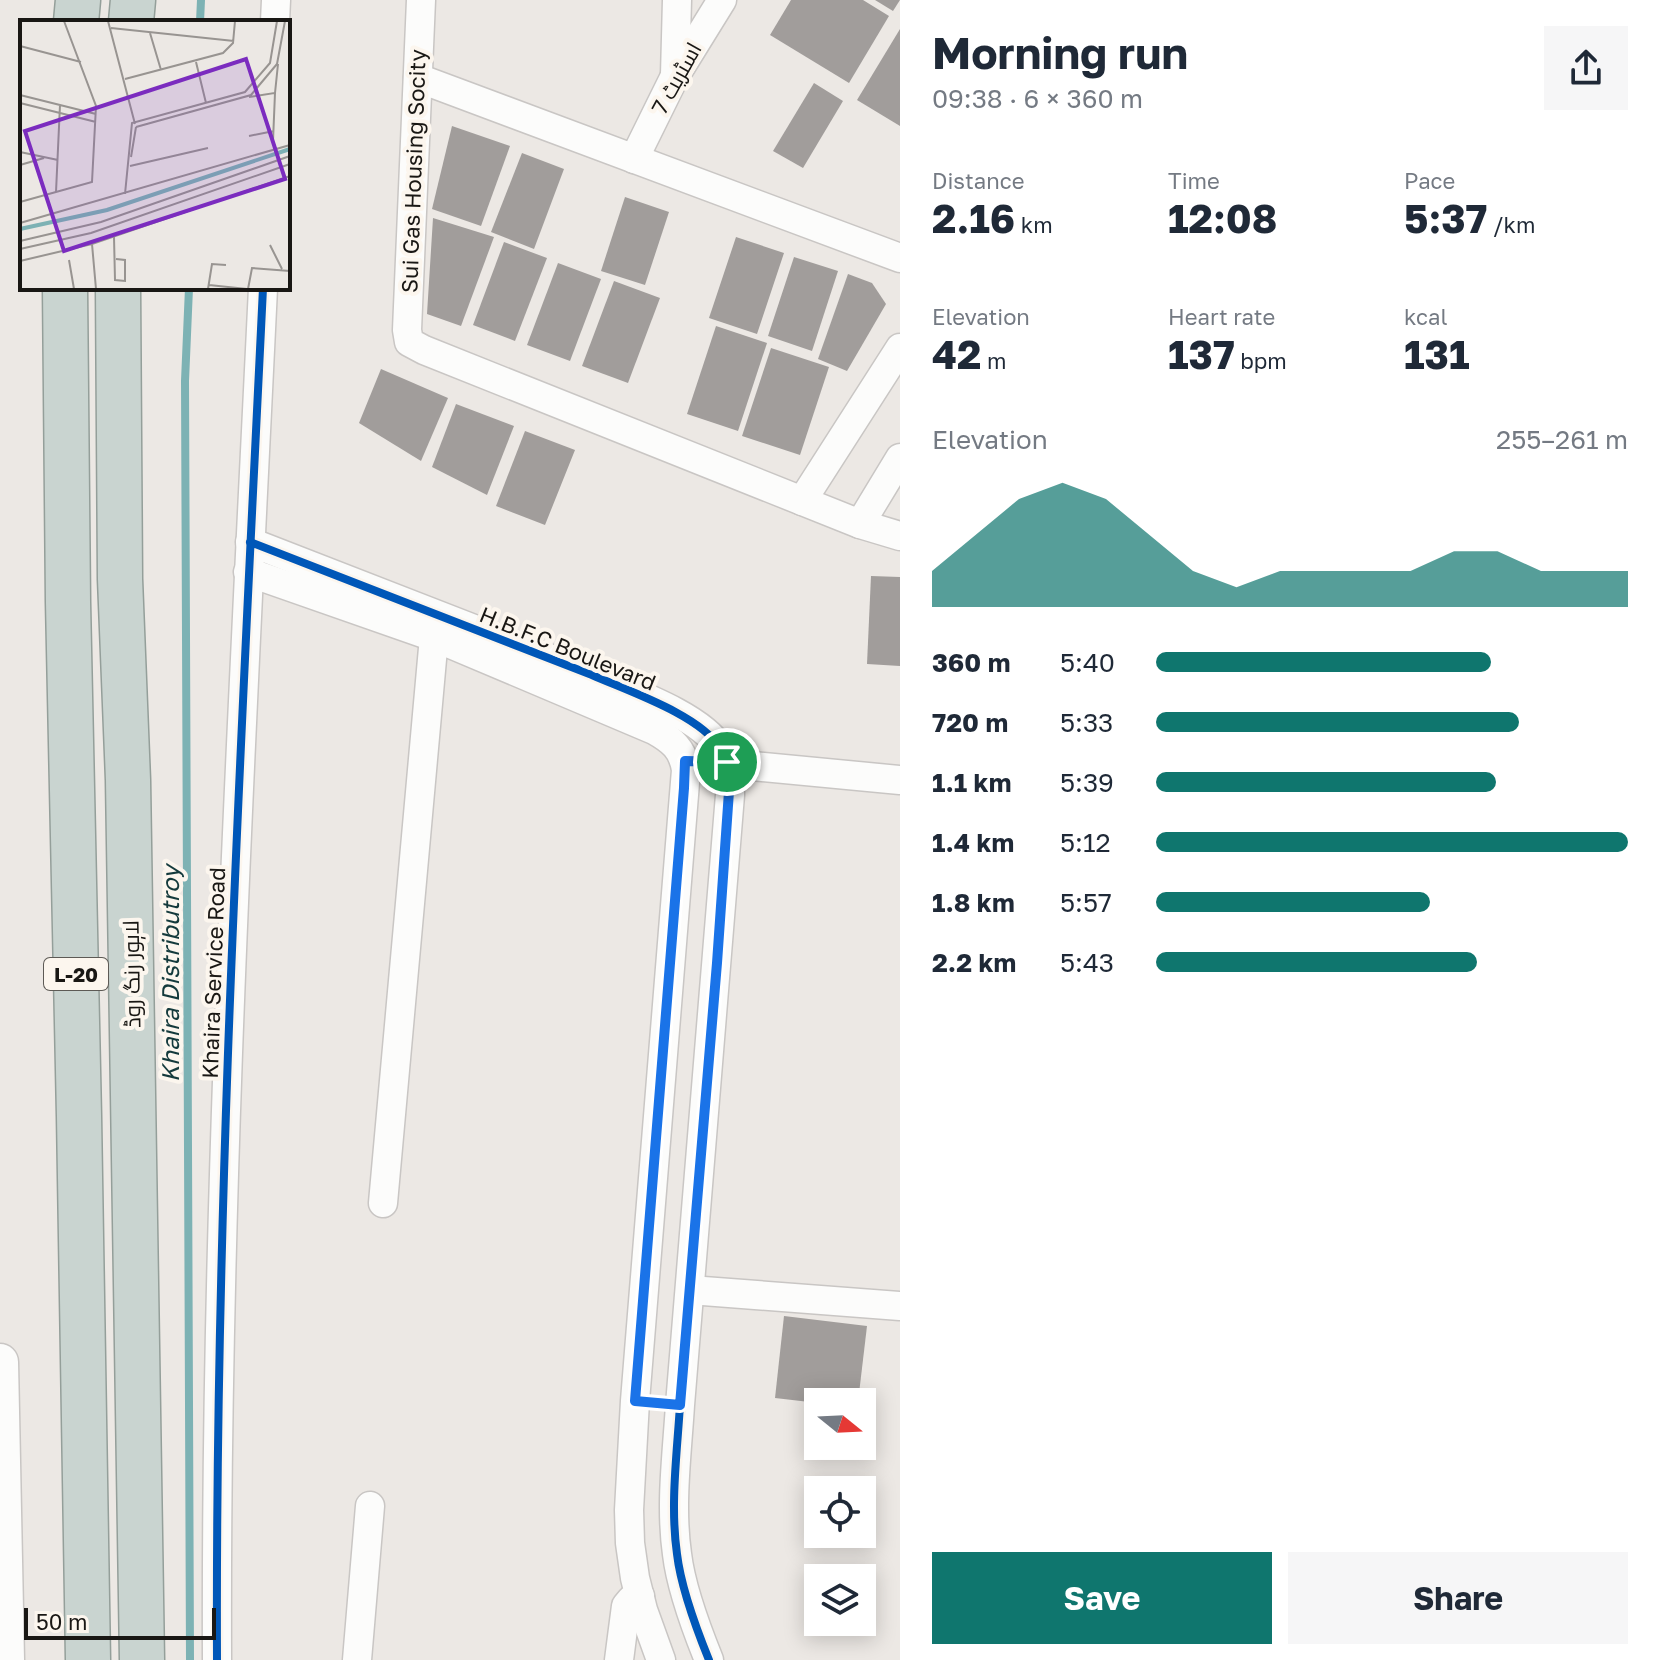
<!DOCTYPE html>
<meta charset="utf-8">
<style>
:root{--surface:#fff;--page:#f6f6f7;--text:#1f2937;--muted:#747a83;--accent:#0f766e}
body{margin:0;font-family:"Golos Text",Cairo,sans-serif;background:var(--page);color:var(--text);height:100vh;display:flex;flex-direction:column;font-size:30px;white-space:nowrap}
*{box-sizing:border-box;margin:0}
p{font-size:26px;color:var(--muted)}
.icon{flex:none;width:44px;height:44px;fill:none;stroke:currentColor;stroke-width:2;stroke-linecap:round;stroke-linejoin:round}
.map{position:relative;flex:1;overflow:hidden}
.drawer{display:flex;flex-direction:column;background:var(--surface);width:760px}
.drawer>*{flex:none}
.needle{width:52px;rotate:108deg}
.buttons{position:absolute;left:804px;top:1388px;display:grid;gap:16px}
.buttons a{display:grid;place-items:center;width:72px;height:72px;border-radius:0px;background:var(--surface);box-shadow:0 4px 20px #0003;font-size:40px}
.scale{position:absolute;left:24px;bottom:20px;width:192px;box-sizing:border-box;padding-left:8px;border:4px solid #191714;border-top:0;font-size:22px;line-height:28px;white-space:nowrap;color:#191714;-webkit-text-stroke:6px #fcf6ee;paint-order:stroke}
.pin{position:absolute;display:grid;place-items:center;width:68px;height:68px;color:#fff;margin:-34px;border:4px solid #fff;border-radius:50%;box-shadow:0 2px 8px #0007}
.round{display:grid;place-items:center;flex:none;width:84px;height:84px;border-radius:0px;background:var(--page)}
.headline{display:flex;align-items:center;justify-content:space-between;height:136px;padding:0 32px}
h1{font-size:44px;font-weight:700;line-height:60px}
.metrics{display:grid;grid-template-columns:repeat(3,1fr);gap:12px;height:136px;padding:8px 32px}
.metrics div{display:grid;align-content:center}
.metrics b{font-size:40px;font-weight:700}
.metrics small{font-size:22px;font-weight:400}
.metrics p{font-size:22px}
.chart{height:224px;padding:16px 32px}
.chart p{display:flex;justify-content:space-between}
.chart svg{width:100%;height:144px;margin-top:8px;fill:var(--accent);opacity:.7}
.cta{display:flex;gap:16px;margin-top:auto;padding:16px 32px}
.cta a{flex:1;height:92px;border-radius:0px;background:var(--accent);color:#fff;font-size:32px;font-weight:700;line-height:92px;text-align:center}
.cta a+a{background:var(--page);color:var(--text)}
ul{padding:0 32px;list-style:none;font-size:26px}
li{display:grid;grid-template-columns:128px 96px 1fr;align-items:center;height:60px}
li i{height:20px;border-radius:10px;background:var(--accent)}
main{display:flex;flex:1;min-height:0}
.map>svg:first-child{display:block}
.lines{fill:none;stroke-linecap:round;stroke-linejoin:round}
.stream{stroke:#7db2b4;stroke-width:8}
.building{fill:#a19d9b}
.minor-casing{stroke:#c9c6c4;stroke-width:31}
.tertiary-casing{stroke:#c9c6c4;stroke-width:39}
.motorway-casing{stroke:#949f9a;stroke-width:47}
.minor{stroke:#fcfcfb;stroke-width:28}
.tertiary{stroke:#fcfcfb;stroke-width:36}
.motorway{stroke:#c9d4d0;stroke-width:44}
.cycleway-casing{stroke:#fcf6ee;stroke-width:13}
.cycleway{stroke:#0057b8;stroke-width:8}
.route-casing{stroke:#fff;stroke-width:16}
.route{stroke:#1a73e8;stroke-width:10}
.labels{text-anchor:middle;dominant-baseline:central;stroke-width:8;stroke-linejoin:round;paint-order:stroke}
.shield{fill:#fcf6ee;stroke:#5d5a55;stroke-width:2}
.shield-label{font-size:20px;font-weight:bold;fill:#191714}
.street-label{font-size:22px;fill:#191714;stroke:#fcf6ee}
.water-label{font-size:24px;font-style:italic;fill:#143a3c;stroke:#fcf6ee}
.inset-river{fill:none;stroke:#7db2b4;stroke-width:4}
.inset-road{fill:none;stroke:#989491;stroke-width:2}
.view{fill:#7b2cbf;fill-opacity:0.15;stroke:#7b2cbf;stroke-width:4}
.inset-edge{fill:none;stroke:#191714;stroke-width:4}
</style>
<main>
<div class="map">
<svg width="900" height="1660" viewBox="0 0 900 1660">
<rect width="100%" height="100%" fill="#ece8e4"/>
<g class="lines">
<!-- stream -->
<g class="stream">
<polyline points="200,22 201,0"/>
<polyline points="189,288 185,381 190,1660"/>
</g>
</g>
<!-- building -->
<g class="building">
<polygon points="791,0 863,0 889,16 849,83 770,35"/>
<polygon points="875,0 900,0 893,11"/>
<polygon points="900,29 900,126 857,100"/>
<polygon points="814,83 843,101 803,168 773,151"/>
<polygon points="452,126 510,146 481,226 432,209"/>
<polygon points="522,153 564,169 534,249 491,232"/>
<polygon points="625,197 669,212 645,285 601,271"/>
<polygon points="433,218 494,237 461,326 427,314"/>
<polygon points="736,237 784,253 757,334 709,318"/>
<polygon points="504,242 547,258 515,341 473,325"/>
<polygon points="794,257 838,271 812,351 768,336"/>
<polygon points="558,263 601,279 570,361 527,345"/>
<polygon points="848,274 872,283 886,304 847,371 818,359"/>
<polygon points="614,281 660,298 628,383 582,366"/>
<polygon points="716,326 767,343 738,431 687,414"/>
<polygon points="771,348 829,367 800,455 742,436"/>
<polygon points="381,369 448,398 421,461 359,423"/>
<polygon points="456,404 514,426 487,495 432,467"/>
<polygon points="525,431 575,450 545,525 496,506"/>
<polygon points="871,576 900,577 900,666 867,664"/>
<polygon points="784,1316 867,1326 858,1402 818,1403 775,1398"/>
</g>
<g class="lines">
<defs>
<g id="minor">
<polyline points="421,0 407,330 409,342 424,350 860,524 900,536"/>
<polyline points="275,22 276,0"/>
<polyline points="675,75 677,0"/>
<polyline points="418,78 900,258"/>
<polyline points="634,159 675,76 722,0"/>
<polyline points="802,501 900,348"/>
<polyline points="860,524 900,458"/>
<path d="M250 542 592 675C628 691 700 715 720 748 729 763 730 778 730 795L680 1405C677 1454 670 1505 677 1554 681 1588 696 1628 709 1660"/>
<path d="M248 572 434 637 654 730C672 740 683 749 686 770L635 1401 629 1510 630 1543 635 1578 643 1610 661 1660"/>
<polyline points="710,762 900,780"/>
<polyline points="383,1203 434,637"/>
<polyline points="690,1290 900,1306"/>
<path d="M217 1660C215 1202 241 745 263 288"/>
<polyline points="357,1660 370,1506"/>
<polyline points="619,1660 626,1606 631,1600 640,1596"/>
</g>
<polyline id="tertiary" points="0,1362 6,1660"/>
<g id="motorway">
<polyline points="76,22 78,0"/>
<polyline points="131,22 133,0"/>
<polyline points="65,288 68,602 79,1116 88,1660"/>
<polyline points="118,288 120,579 128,780 142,1660"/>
</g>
</defs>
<!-- minor casing -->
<use href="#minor" class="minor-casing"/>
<!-- tertiary casing -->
<use href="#tertiary" class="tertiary-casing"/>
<!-- motorway casing -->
<use href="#motorway" class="motorway-casing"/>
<!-- minor -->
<use href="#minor" class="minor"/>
<!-- tertiary -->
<use href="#tertiary" class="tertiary"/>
<!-- motorway -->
<use href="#motorway" class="motorway"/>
<defs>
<g id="cycleway">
<path d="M250 542 592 675C628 691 700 715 720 748 729 763 730 778 730 795L680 1405C677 1454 670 1505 677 1554 681 1588 696 1628 709 1660"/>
<path d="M217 1660C215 1202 241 745 263 288"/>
</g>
</defs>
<!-- cycleway casing -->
<use href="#cycleway" class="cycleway-casing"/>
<!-- cycleway -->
<use href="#cycleway" class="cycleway"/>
</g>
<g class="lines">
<defs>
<polygon id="route" points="685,761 727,762 730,777 717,963 680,1405 635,1401 684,788"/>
</defs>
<!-- route casing -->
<use href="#route" class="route-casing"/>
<!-- route -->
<use href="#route" class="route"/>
</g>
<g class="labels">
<!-- shield labels -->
<rect class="shield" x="44" y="958" width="64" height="32" rx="6"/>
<g class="shield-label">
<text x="76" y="974">L-20</text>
</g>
<!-- street labels -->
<g class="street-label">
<text transform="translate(676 78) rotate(-61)">اسٹریٹ 7</text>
<text transform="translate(413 171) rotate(-88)">Sui Gas Housing Socity</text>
<text transform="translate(568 648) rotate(22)">H.B.F.C Boulevard</text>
<text transform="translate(213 973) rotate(-88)">Khaira Service Road</text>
<text transform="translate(131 974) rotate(-91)">لاہور رنگ روڈ</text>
</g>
<!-- water labels -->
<g class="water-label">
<text transform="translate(169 974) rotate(-90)">Khaira Distributroy</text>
</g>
</g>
<!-- overview -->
<g transform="translate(20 20)">
<rect width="270" height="270" fill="#ece8e4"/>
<path class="inset-river" d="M0 209 87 190 270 129"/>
<path class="inset-road" d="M88 1 115 104M91 8 214 21M130 13 141 50M0 26 61 42M176 42 186 83M105 59 203 33 213 23 215 1M0 75 76 94M229 77 255 73 258 44M0 83 76 102M116 107 231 75 257 44 265 1M229 116 254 111M253 121 255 73M0 132 38 140M111 137 116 107M0 145 24 138M110 146 188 128M36 172 40 85M105 174 112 103 225 72 250 43 257 1M0 182 72 162 76 86 44 1M0 203 270 125M94 217 95 260 105 261V240L96 239M0 221 81 202 270 136M72 224 76 269M250 225 262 249M0 229 71 213 270 144M49 240 54 269M0 241 72 224 270 156M189 265 227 269M188 269 192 244 206 245M228 269 232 248 270 251"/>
<path class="view" d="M226 39 265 159 44 231 5 111Z"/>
<rect width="270" height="270" class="inset-edge"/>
</g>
</svg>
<div class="buttons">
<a><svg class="needle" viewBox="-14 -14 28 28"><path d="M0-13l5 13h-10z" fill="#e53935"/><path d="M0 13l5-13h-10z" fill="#747a83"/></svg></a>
<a><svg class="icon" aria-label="locate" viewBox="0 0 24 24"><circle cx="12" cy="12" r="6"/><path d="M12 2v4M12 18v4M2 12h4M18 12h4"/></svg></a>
<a><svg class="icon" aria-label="layers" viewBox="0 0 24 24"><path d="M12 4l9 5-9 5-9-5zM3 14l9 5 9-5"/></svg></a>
</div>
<div class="scale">50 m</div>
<div class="pin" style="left:727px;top:762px;background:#1e9e55"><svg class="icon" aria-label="arrive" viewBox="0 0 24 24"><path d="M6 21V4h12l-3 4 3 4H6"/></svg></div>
</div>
<section class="drawer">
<div class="headline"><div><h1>Morning run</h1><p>09:38 · 6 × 360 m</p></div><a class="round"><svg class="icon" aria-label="share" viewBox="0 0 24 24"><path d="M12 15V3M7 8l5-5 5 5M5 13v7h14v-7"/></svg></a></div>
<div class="metrics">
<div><p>Distance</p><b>2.16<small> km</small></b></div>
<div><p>Time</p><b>12:08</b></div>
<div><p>Pace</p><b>5:37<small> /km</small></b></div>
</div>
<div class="metrics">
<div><p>Elevation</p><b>42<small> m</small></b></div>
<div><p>Heart rate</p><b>137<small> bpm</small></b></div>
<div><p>kcal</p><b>131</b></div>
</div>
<div class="chart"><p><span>Elevation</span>255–261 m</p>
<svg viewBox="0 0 160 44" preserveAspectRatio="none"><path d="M0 44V33L10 22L20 11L30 6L40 11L50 22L60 33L70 38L80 33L90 33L100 33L110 33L120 27L130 27L140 33L150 33L160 33V44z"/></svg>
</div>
<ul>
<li><b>360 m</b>5:40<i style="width:71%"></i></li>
<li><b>720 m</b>5:33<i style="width:77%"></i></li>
<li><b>1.1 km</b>5:39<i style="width:72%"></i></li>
<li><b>1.4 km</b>5:12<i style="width:100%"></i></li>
<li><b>1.8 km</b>5:57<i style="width:58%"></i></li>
<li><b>2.2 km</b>5:43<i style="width:68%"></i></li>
</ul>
<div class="cta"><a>Save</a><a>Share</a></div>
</section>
</main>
